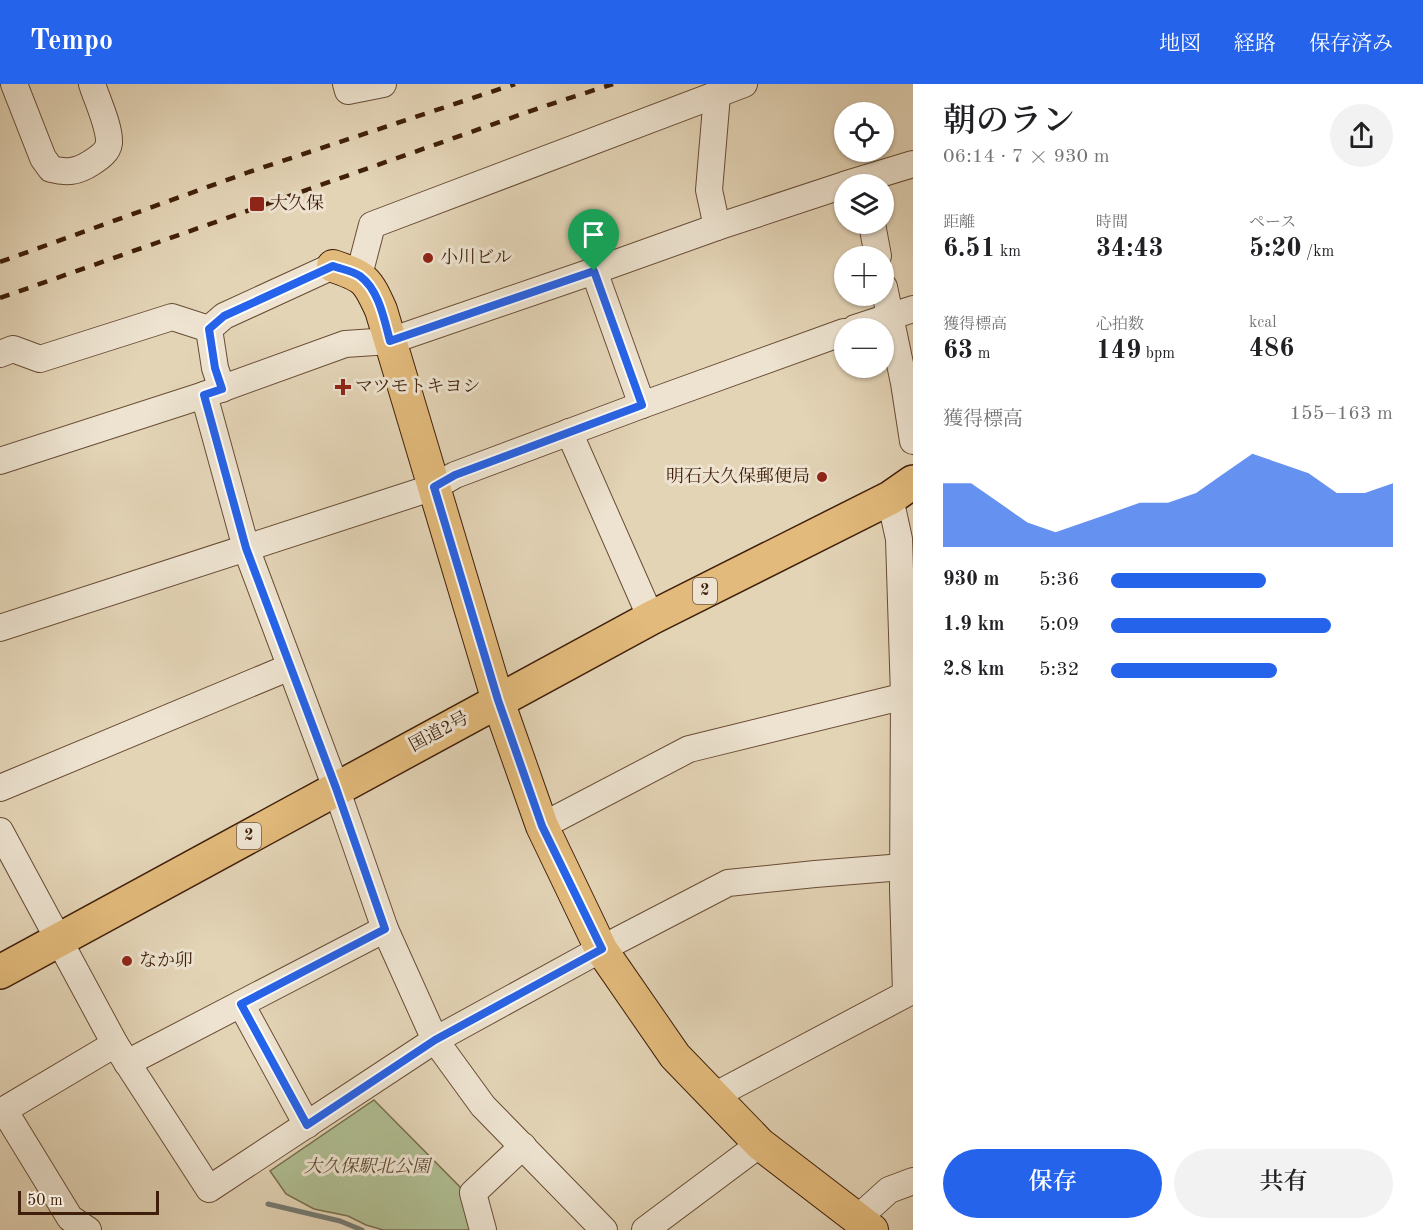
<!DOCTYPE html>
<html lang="ja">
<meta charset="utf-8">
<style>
:root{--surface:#fff;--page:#f2f2f2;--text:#202124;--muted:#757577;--accent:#2563eb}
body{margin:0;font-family:"Old Standard TT","Noto Serif JP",serif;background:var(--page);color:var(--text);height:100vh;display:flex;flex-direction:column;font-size:22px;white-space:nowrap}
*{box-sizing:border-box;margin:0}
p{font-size:20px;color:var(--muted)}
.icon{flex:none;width:33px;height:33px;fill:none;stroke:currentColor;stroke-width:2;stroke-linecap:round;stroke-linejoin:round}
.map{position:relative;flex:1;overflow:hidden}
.details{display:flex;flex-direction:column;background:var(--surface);width:510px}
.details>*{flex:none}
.controls{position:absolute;left:834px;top:18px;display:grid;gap:12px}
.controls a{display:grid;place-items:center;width:60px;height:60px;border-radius:50%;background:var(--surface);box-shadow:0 2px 4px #0004;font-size:30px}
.scale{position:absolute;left:18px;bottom:15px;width:141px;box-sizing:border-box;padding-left:6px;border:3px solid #401f0a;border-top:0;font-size:16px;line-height:21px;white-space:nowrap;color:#401f0a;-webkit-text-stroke:4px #ede3d0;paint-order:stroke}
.pin{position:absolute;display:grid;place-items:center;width:51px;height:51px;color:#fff;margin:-62px -26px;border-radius:50% 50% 50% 0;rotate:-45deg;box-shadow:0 0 6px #0007}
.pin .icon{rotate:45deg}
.round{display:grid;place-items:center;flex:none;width:63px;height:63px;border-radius:32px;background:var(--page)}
.headline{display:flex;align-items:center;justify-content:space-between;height:102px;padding:0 30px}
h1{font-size:33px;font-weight:600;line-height:45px}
.metrics{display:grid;grid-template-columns:repeat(3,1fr);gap:9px;height:102px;padding:6px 30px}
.metrics div{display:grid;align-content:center}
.metrics b{font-size:26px;font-weight:600}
.metrics small{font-size:16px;font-weight:400}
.metrics p{font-size:16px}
.chart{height:168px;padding:12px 30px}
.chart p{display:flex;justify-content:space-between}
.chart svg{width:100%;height:108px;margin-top:6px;fill:var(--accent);opacity:.7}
.action{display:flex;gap:12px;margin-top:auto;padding:12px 30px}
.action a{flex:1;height:69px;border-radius:36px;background:var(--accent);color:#fff;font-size:24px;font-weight:600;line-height:69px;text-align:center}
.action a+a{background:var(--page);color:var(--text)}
ul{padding:0 30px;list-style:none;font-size:20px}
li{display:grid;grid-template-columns:96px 72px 1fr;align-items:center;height:45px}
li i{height:15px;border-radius:8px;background:var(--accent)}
header{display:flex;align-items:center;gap:36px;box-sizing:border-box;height:84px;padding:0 30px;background:var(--accent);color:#fff}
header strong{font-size:28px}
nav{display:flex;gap:33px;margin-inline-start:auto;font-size:21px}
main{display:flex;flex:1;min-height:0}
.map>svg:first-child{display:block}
.green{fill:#afbe92;stroke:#786e4e;stroke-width:1.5}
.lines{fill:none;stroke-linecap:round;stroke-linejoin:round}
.stream{stroke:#747a71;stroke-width:5}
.minor-casing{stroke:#694c35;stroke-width:28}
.major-casing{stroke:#401f0a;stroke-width:34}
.highway-casing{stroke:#401f0a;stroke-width:36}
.minor{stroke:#ede3d0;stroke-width:26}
.major{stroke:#e2ba7b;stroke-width:32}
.highway{stroke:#e2ba7b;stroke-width:33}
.rail{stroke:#401f0a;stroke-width:4.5;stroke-dasharray:10 10;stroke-linecap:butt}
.route-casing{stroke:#fff;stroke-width:12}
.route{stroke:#2563eb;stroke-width:8}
.poi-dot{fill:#8f2418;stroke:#ede3d0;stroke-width:2}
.labels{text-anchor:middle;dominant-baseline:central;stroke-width:6;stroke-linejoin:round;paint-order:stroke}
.shield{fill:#ede3d0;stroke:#745a45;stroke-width:1.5}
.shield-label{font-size:16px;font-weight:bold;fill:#401f0a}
.poi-label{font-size:18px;fill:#401f0a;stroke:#ede3d0;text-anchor:start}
.street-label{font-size:18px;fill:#401f0a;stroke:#ede3d0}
.park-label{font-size:18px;font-style:italic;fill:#5c472c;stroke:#ede3d0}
</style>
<header>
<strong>Tempo</strong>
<nav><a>地図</a><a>経路</a><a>保存済み</a></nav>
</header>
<main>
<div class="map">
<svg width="913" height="1146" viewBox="0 0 913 1146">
<rect width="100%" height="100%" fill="#e3d4b6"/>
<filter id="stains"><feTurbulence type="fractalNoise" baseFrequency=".00333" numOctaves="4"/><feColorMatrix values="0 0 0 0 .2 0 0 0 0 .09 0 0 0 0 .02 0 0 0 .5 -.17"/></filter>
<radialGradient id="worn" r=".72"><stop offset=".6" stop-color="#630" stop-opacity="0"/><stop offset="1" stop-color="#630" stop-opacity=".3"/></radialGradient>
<!-- green -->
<polygon class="green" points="374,1016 460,1103 472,1146 383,1146 366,1141 348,1132 314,1125 286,1110 270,1087"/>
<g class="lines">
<!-- stream -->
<polyline class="stream" points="268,1120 340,1137 362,1146"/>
<defs>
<g id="minor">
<path d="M14 0 43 74 51 85C67 89 77 88 91 79 99 74 108 68 109 59 110 43 97 16 92 0"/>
<polyline points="346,0 348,7 383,0"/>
<polyline points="847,100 913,80"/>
<polyline points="872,140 878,172"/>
<polyline points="717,143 709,106 717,11"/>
<polyline points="594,187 642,321"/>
<polyline points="359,191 372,141 744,0"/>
<polyline points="884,203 904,299 913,357"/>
<polyline points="855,244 913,225"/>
<polyline points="209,245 224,232 333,182"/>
<polyline points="209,245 215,284 222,305"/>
<polyline points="0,270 13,265 40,275 172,233 209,245"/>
<polyline points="204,311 246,464 336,704 385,845 435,956 483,1022 604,1146"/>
<polyline points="569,348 651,534"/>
<polyline points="0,377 204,311 345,260 390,257 594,187 717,143 844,101"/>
<polyline points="0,544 434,403 455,391 642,321 844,248"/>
<polyline points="0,704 290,583"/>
<polyline points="542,742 689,665 913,610"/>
<polyline points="0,747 115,960 209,1105 435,956 601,865 728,799 815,790 903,783 913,786"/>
<polyline points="241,920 307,1041"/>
<polyline points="127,979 385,845"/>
<polyline points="714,1012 906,910 903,805 904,612 899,455 890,414"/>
<polyline points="857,1135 889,1106 913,1097"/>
<polyline points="88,1146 70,1134 4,1026 115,960"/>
<polyline points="483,1146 473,1109 523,1062"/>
<polyline points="645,1146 760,1060"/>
</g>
<path id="major" d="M333 182C365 193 367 195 381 226L498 617 542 742 601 865 675 972 760 1060 872 1146"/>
<polyline id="highway" points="0,888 651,534 890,414 913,398"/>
</defs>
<!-- minor casing -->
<use href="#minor" class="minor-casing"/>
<!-- major casing -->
<use href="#major" class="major-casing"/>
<!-- highway casing -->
<use href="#highway" class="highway-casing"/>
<!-- minor -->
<use href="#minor" class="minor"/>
<!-- major -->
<use href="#major" class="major"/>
<!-- highway -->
<use href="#highway" class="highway"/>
<!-- rail -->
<g class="rail">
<polyline points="0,178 249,88 515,0"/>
<polyline points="0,214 542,23 613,0"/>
</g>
</g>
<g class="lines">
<defs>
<path id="route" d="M333 182C341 185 353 187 360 192 379 206 384 235 390 257L594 187 642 321 455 391 434 403 498 616 542 742 602 865 435 956 307 1041 241 920 385 845 336 704 246 464 204 311 222 305 215 284 209 245 224 232Z"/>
</defs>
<!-- route casing -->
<use href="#route" class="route-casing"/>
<!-- route -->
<use href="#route" class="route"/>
</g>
<!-- markers -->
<g class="poi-dot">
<rect x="249" y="112" width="16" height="16" rx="3"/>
<circle cx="428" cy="174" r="6"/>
<path d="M340 294h6v6h6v6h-6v6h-6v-6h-6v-6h6z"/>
<circle cx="822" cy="393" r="6"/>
<circle cx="127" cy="877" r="6"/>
</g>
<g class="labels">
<!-- shield labels -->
<g class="shield">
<rect x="693" y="494" width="24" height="26" rx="4.5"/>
<rect x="237" y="739" width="24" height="26" rx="4.5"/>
</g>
<g class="shield-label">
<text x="705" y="507">2</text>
<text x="249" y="752">2</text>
</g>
<!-- poi labels -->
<g class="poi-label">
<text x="270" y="120">大久保</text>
<text x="440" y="174">小川ビル</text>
<text x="355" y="303">マツモトキヨシ</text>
<text x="810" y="393" text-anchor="end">明石大久保郵便局</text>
<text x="139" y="877">なか卯</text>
</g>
<!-- street labels -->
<g class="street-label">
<text transform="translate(439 648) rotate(-28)">国道2号</text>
</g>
<!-- park labels -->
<g class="park-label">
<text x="367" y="1083">大久保駅北公園</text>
</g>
</g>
<rect width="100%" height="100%" filter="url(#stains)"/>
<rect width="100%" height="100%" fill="url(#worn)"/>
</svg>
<div class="controls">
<a><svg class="icon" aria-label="locate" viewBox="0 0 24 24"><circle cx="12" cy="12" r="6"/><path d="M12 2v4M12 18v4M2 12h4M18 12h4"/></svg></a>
<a><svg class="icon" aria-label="layers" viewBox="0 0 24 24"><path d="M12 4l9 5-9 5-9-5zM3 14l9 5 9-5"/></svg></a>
<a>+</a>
<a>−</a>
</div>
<div class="scale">50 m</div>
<div class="pin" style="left:594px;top:187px;background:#1e9e55"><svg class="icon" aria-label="arrive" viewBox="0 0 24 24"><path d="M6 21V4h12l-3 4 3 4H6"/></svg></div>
</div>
<section class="details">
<div class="headline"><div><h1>朝のラン</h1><p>06:14 · 7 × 930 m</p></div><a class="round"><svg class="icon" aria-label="share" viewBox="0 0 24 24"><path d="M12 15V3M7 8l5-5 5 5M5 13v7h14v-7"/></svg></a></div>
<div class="metrics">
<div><p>距離</p><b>6.51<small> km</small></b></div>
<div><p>時間</p><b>34:43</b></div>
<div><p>ペース</p><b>5:20<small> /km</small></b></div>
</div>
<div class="metrics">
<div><p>獲得標高</p><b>63<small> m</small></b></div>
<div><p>心拍数</p><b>149<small> bpm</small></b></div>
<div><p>kcal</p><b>486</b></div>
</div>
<div class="chart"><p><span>獲得標高</span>155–163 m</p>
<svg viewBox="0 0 160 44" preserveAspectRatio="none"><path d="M0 44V18L10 18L20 26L30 34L40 38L50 34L60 30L70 26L80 26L90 22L100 14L110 6L120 10L130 14L140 22L150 22L160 18V44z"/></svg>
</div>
<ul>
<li><b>930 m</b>5:36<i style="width:55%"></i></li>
<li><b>1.9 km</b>5:09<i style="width:78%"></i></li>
<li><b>2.8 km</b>5:32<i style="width:59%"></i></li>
</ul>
<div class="action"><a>保存</a><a>共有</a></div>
</section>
</main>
